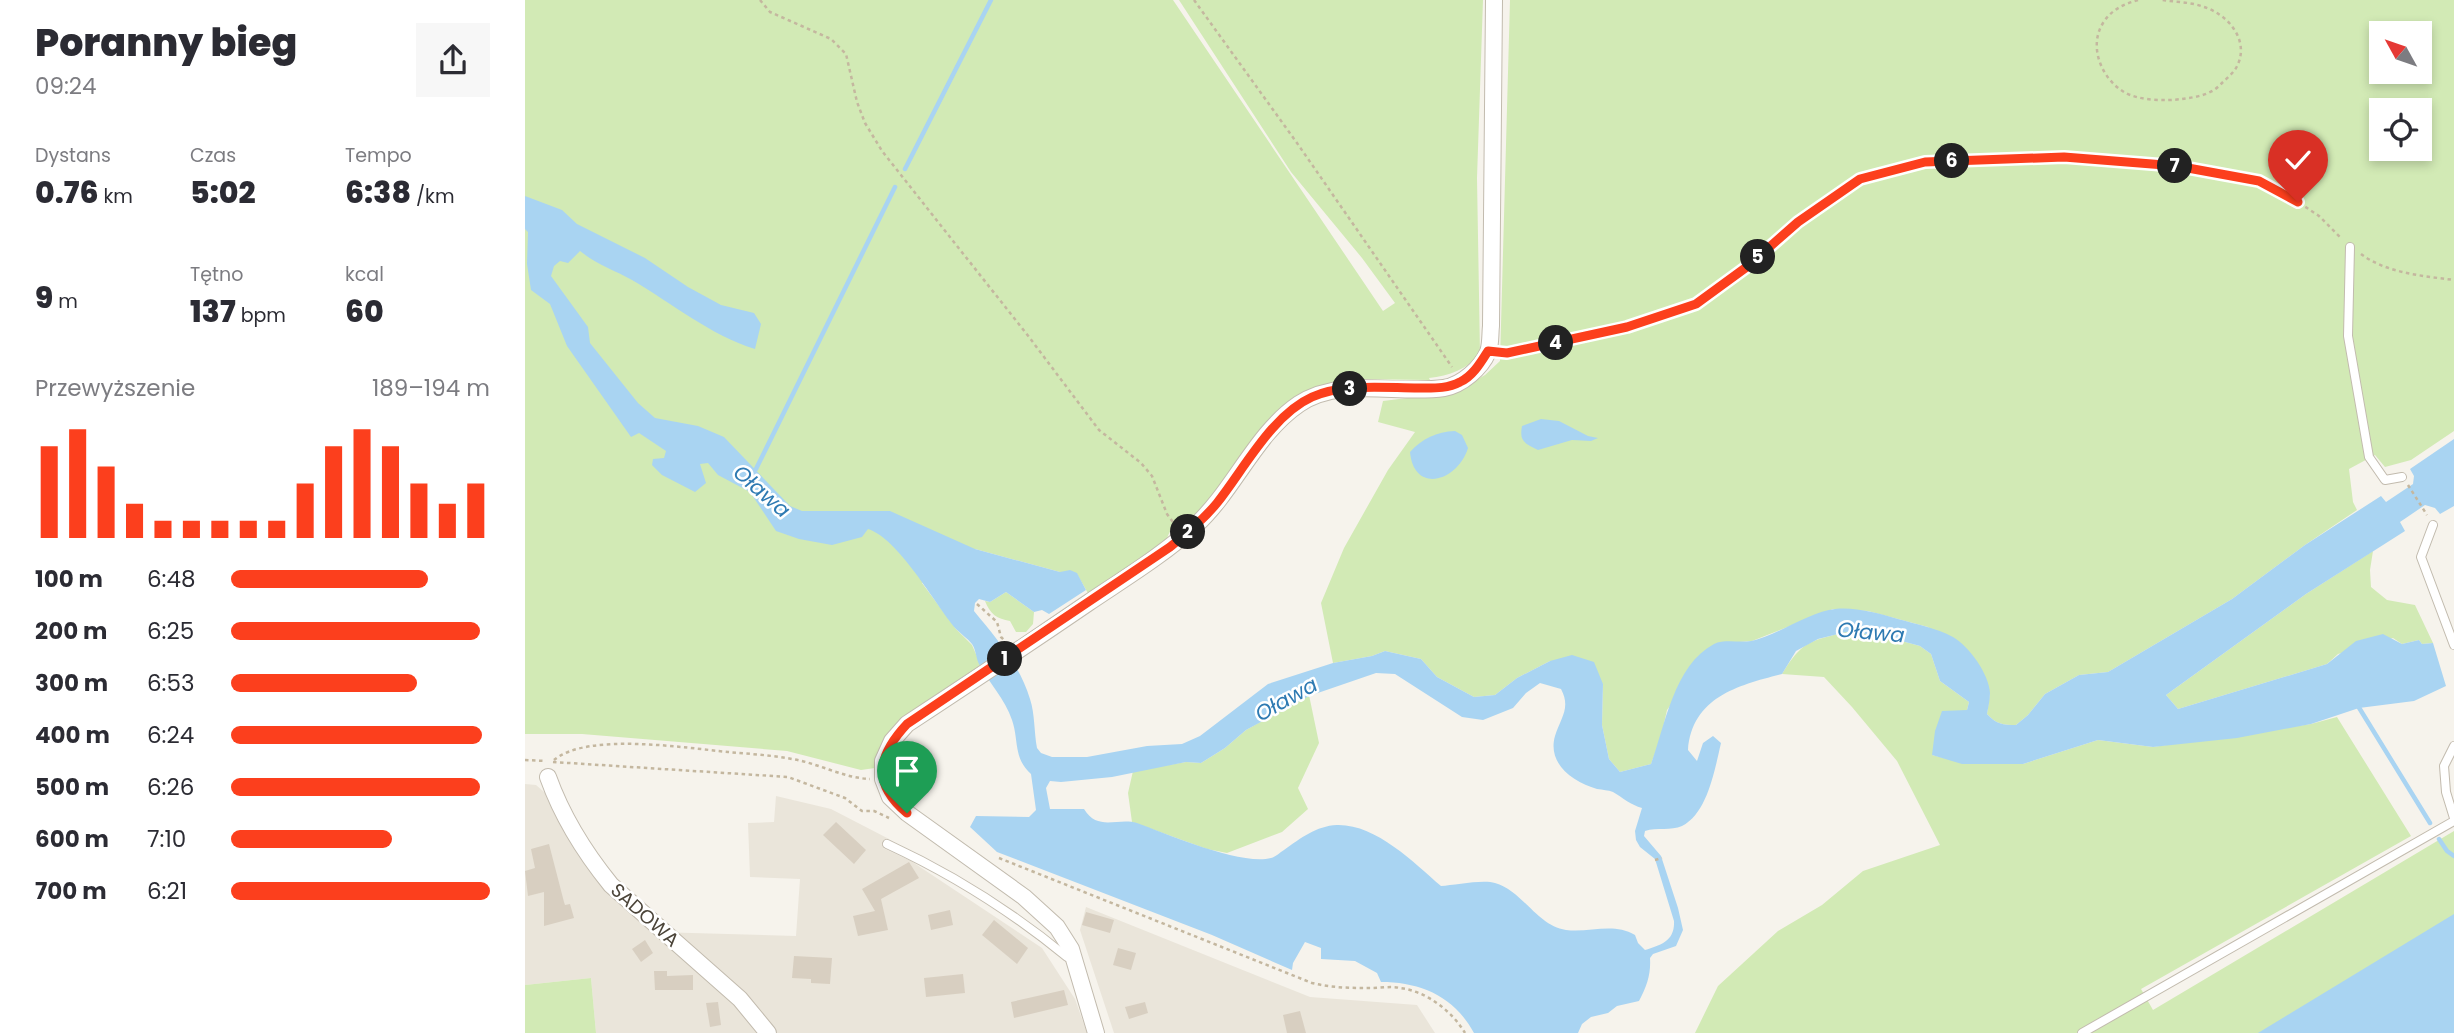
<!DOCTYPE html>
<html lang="pl">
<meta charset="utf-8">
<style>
:root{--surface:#fff;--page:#f7f7f7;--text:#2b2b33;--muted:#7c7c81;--accent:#fc3f1d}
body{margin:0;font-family:Poppins,sans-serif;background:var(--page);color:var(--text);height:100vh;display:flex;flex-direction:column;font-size:26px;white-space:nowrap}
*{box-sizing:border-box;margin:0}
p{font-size:23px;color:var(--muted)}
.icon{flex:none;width:38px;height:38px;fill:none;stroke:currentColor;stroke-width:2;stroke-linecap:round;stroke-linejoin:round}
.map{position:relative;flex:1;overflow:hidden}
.sheet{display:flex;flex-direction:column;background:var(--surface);width:525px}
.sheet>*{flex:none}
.needle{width:46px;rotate:310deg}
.tools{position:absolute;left:1844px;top:21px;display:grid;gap:14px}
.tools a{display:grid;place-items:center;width:63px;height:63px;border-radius:0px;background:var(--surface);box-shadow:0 4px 10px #0003;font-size:35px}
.pin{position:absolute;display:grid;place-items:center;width:60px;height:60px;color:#fff;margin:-72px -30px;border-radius:50% 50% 50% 0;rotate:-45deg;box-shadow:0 0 7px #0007}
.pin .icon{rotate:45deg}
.km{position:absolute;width:35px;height:35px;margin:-18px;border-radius:50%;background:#222;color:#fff;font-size:19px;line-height:35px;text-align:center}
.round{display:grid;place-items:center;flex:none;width:74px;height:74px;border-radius:0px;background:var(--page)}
.overview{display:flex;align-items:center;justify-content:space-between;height:119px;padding:0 35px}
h1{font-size:38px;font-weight:800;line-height:52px}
.stats{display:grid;grid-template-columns:repeat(3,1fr);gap:10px;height:119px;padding:7px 35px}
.stats div{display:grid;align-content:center}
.stats b{font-size:30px;font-weight:800}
.stats small{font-size:19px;font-weight:400}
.stats p{font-size:19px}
.chart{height:196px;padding:14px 35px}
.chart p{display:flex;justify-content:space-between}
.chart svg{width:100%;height:126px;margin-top:7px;stroke:var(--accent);stroke-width:6}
ul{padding:0 35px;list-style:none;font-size:23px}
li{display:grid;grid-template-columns:112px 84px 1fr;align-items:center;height:52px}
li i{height:18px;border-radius:9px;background:var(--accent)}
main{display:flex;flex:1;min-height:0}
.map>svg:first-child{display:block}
.residential{fill:#eae5da}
.green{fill:#d2eab5;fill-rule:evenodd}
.water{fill:#a9d4f2;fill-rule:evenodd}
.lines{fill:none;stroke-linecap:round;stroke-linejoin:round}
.stream{stroke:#a9d4f2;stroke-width:4.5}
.building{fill:#d8cfc1}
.lane-casing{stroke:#c2bbae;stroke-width:10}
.street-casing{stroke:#c2bbae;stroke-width:18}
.path{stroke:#c4b79f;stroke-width:2.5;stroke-dasharray:3.5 3.5;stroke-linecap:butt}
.lane{stroke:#fff;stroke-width:8}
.street{stroke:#fff;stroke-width:16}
.route-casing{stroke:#fff;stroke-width:14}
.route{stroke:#fc3f1d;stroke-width:9}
.labels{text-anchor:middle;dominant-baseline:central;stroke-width:5;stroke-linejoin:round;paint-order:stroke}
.street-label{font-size:19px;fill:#4b4439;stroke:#fff}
.water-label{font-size:21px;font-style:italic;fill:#2e7ab2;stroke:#fff}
</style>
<main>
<section class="sheet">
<div class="overview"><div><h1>Poranny bieg</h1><p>09:24</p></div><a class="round"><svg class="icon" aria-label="share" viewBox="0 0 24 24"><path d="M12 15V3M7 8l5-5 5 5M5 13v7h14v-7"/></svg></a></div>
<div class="stats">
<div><p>Dystans</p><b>0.76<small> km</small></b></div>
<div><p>Czas</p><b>5:02</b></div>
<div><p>Tempo</p><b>6:38<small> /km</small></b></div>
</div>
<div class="stats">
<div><b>9<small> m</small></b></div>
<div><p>Tętno</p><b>137<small> bpm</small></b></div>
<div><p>kcal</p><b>60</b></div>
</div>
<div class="chart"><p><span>Przewyższenie</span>189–194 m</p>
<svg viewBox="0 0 160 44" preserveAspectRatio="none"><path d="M5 44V12M15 44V6M25 44V19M35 44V32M45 44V38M55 44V38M65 44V38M75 44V38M85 44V38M95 44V25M105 44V12M115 44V6M125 44V12M135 44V25M145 44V32M155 44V25"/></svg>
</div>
<ul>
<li><b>100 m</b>6:48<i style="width:76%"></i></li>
<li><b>200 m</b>6:25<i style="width:96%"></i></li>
<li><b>300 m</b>6:53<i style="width:72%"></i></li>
<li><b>400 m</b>6:24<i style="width:97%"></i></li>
<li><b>500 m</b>6:26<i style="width:96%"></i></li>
<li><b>600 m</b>7:10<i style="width:62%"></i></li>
<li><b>700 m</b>6:21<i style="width:100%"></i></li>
</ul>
</section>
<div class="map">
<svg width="1929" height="1033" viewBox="0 0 1929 1033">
<rect width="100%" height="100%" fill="#f6f3ec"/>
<!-- residential -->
<g class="residential">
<polygon points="0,784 11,785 26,798 47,841 71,880 131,932 271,936 275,879 225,877 223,823 249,822 251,796 306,809 364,839 358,848 386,861 517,948 550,999 562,1033 71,1033 66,978 0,985"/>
<polygon points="561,907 785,997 892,1005 910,1033 589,1033 555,930"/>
</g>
<!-- green -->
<g class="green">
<path d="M0 0H648L858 311 870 303 837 258 766 172 654 0H958L952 178 955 353C943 369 924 376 904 378L905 380 825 379 784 392 701 480 668 520C650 522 647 525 641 541L564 595 552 574 535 572 450 549 397 583 431 629 447 645 457 668 363 735 352 754 350 768 336 770 262 751 57 734H0Z"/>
<path d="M985 0H1929V431L1886 460 1860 467 1850 455 1824 469 1828 502 1832 510 1780 545 1707 599 1583 672 1554 675 1520 694 1503 715 1491 725C1478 725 1471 724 1462 714L1465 693 1403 627 1343 611 1308 609 1227 641 1190 644 1142 710 1136 737 1126 764 1095 772 1084 759 1077 725 1078 684 1025 661 992 678 970 695 949 697 912 677 896 659 860 651 847 656 808 663 796 603 819 548 863 470 890 432 853 422 858 401 931 392 960 375 975 361ZM1857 33H1895V72H1857ZM1857 110H1895V149H1857Z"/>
<polygon points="1848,551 1845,570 1846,587 1862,600 1890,605 1908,643 1897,644 1894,640 1877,644 1868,638 1813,654 1802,664 1653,709 1641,695 1781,594"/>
<path d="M481 592 509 612 508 624 501 632H491L485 621C472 619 465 614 460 601L465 602Z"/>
<path d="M1321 632 1358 636 1395 646 1406 654 1415 681 1444 702 1442 710 1407 755 1423 759 1498 764 1573 740 1628 747 1786 724 1812 717 1886 836 1616 989 1628 1010 1929 831V1033H1170L1193 986 1253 931 1297 905 1338 871 1415 845 1372 761 1327 707 1299 677 1257 674C1277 641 1285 641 1321 632Z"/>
<polygon points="784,695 794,743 773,788 783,809 757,832 702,853 682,849 607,822 603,793 608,771 661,762 676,763 700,748 721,730"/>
<polygon points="66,978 71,1033 0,1033 0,985"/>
</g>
<!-- water -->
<g class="water">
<path d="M0 196 37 210 52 224 120 258 163 287 196 305 229 313 236 324 230 349C185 335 148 304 107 280 89 270 71 264 55 251L43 263 35 261 29 266 26 276 63 327 65 343 113 403 130 418 173 426 199 437 265 506 277 511H365L450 549 535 572 545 570 552 573 561 590 524 614 517 610 509 612 481 592 465 602 454 599 450 603 449 611C471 638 495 665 505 699 510 714 509 732 512 748L516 753 527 757H562L622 746 657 744 675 736 743 684 808 663 847 656 860 651 896 659 912 677 949 697 970 695 992 678 1025 661 1047 655 1069 662 1078 684 1077 725 1084 759 1095 772 1126 764C1140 726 1149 665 1189 644 1199 639 1215 643 1226 641 1251 636 1286 611 1310 609 1331 607 1352 613 1373 619 1391 624 1411 628 1428 637 1444 646 1464 674 1465 693 1465 700 1463 708 1462 714 1471 724 1478 725 1491 725L1503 715 1520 694 1554 675 1583 672 1707 599 1780 545 1856 496 1861 502 1888 484 1889 476 1885 469 1929 439V506L1915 514 1910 508 1900 505 1875 522 1880 531 1781 594 1641 695 1653 709 1802 664 1831 641 1858 634 1877 644 1894 640 1897 644 1908 643 1921 686 1889 701 1834 708 1786 724 1712 738 1628 747 1573 740 1498 764H1437L1407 755 1410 731 1417 711 1442 710 1444 702 1415 681 1406 654 1395 646 1358 636 1321 632 1293 639 1271 651 1257 674C1214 685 1167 697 1163 750L1172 761 1178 743 1188 736 1196 743C1190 768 1183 813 1157 826 1146 831 1132 827 1120 831L1119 836 1136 856 1153 908 1158 930 1151 946 1128 954 1125 958C1126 974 1122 986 1114 1001L1092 1006 1083 1013 1066 1017 1057 1024 1053 1033H949C929 996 895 982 856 982L852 973 830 961 796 959V948L780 942 768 963 767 970 687 935 472 852 445 827 451 816 504 817 511 810 506 774C488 758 494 740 487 720 480 699 464 683 454 664 451 658 451 650 447 644 442 638 436 634 431 629 409 603 374 539 343 529L337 537 307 545 274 539 251 531 225 492 193 475 183 463 175 464 181 483 170 492 137 475 127 465 128 459 139 458 141 451 114 433 106 437 42 346 25 304 6 290 2 264 3 232 0 229ZM851 673 870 674 937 717 958 720 988 708 1001 693 1015 683 1036 689C1046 708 1036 717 1030 736 1022 764 1048 782 1072 789 1078 790 1083 790 1088 792 1098 798 1106 805 1117 808L1110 831 1111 840 1115 847 1130 859 1149 921C1150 941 1136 945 1120 950L1113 943 1110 935C1088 922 1065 933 1041 930 1012 926 998 891 970 883 959 879 929 885 916 886 888 862 851 824 812 825 791 826 776 838 759 850 755 852 751 857 746 858 716 866 642 834 612 823 593 817 573 832 559 809H525L521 788 525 781 536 782 587 777 661 762 676 763 700 748 721 730 784 696Z"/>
<path d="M1016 419 1034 421 1063 436 1073 438 1066 441 1047 440 1013 450C1000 443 994 442 997 426Z"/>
<path d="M930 431 937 435 943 448C933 481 889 495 885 452 898 438 911 432 930 431Z"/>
<polygon points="1929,914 1929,1033 1733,1033"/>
</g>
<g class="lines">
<!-- stream -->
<g class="stream">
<polyline points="380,169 466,0"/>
<polyline points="231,469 370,187"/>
<polyline points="1833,706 1905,823"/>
<polyline points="1914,839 1922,851 1929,856"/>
</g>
</g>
<!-- building -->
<g class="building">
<polygon points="311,822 341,850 329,864 298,835"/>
<polygon points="24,844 39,902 40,905 45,904 49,918 19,926 19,892 3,896 0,871 10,868 6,849"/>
<polygon points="384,862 394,878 356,899 363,930 333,936 328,916 350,911 337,889"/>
<polygon points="425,910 428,925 406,930 403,915"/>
<polygon points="561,912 589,920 585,933 557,925"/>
<polygon points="469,920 503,948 492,964 457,935"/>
<polygon points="120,940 128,953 116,962 107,949"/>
<polygon points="593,948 611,953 606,970 588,965"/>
<polygon points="269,956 307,958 305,984 286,983 286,979 267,978"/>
<polygon points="129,971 142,971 142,976 168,975 168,990 130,990"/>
<polygon points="438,974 440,993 401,997 399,978"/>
<polygon points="539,990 543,1005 489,1018 486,1002"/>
<polygon points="193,1002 196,1025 185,1027 181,1003"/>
<polygon points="620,1002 623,1013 604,1019 600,1007"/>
<polygon points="775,1011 781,1033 762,1033 758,1015"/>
</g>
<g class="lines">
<defs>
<g id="lane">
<polyline points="1825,247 1823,336 1844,457 1860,480 1877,477"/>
<polyline points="1908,525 1896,557 1929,645"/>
<polyline points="1929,746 1919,766 1921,792 1929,818"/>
<path d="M362 844C427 874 486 911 542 957L549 959"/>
<polyline points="1557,1033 1929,821"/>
</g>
<g id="street">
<path d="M23 777C37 816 60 853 86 885L215 999 243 1033"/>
<path d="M571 1033 546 949 532 927 499 897 382 813 365 797 358 779V761L367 741 382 724C443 684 503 644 563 603 600 578 638 555 671 525 709 490 731 433 774 404 816 376 873 395 919 388 937 385 956 368 963 352 966 344 965 334 966 326L969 0"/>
</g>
</defs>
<!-- lane casing -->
<use href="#lane" class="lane-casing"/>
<!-- street casing -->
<use href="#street" class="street-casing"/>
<!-- path -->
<g class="path">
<polyline points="235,0 245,12 306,39 321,54 332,102 340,123 357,151 504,337 574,430 616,463 627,476 642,514 650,525"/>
<polyline points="669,0 772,143 927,367"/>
<path d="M1613 0C1599 4 1586 10 1578 23 1563 47 1577 79 1599 92 1614 101 1641 101 1657 99 1671 97 1686 95 1696 84 1702 78 1710 72 1713 64 1724 39 1702 14 1679 7 1666 2 1651 2 1637 0"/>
<path d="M1836 254C1861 273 1898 276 1929 280"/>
<polyline points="979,353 1102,327 1171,304 1223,266 1273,222 1335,179 1400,162 1540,157 1652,166 1734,181 1773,202 1794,216 1817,239"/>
<polyline points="1883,485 1902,515"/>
<polyline points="452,604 472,622 476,637 481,642"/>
<polyline points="0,760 21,761"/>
<path d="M29 760C62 732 161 748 203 752 224 754 246 755 267 759 293 763 318 778 345 779"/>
<polyline points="28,762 263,777 320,798 337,811 349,811 364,818"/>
<path d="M474 858 787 983C807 988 827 988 847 988 856 988 866 986 875 988 901 991 927 1011 940 1033"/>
<polyline points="1130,860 1137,858"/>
</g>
<!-- lane -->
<use href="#lane" class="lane"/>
<!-- street -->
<use href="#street" class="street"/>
</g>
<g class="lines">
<defs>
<path id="route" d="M382 813C346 783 353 755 382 724L645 547C662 533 678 520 692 503 719 469 747 415 787 397 819 383 860 388 893 388 908 388 922 389 935 382 948 376 956 362 963 351L982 353 1102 327 1171 304 1223 266 1273 222 1335 179 1400 162 1539 157 1652 166 1734 181 1773 202"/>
</defs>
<!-- route casing -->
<use href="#route" class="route-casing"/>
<!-- route -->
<use href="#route" class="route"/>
</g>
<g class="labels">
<!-- street labels -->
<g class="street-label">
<text transform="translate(120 915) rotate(42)">SADOWA</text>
</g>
<!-- water labels -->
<g class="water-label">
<text transform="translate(237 491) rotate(41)">Oława</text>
<text transform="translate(1346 632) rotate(5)">Oława</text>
<text transform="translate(761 699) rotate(-29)">Oława</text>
</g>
</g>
</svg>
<div class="tools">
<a><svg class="needle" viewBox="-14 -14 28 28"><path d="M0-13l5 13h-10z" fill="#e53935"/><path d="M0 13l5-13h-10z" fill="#7c7c81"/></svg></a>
<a><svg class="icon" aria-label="locate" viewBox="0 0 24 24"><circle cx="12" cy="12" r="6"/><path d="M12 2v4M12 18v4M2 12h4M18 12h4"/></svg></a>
</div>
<div class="pin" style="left:382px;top:813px;background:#1e9e55"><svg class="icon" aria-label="arrive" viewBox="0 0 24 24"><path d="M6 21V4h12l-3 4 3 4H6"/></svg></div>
<div class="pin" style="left:1773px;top:202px;background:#d93025"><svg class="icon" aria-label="check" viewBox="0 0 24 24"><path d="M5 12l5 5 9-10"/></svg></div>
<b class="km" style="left:480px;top:659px">1</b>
<b class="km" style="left:663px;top:532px">2</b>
<b class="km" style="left:825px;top:389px">3</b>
<b class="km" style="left:1031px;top:343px">4</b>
<b class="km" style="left:1233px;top:257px">5</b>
<b class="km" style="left:1427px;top:161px">6</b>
<b class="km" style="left:1650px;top:166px">7</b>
</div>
</main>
